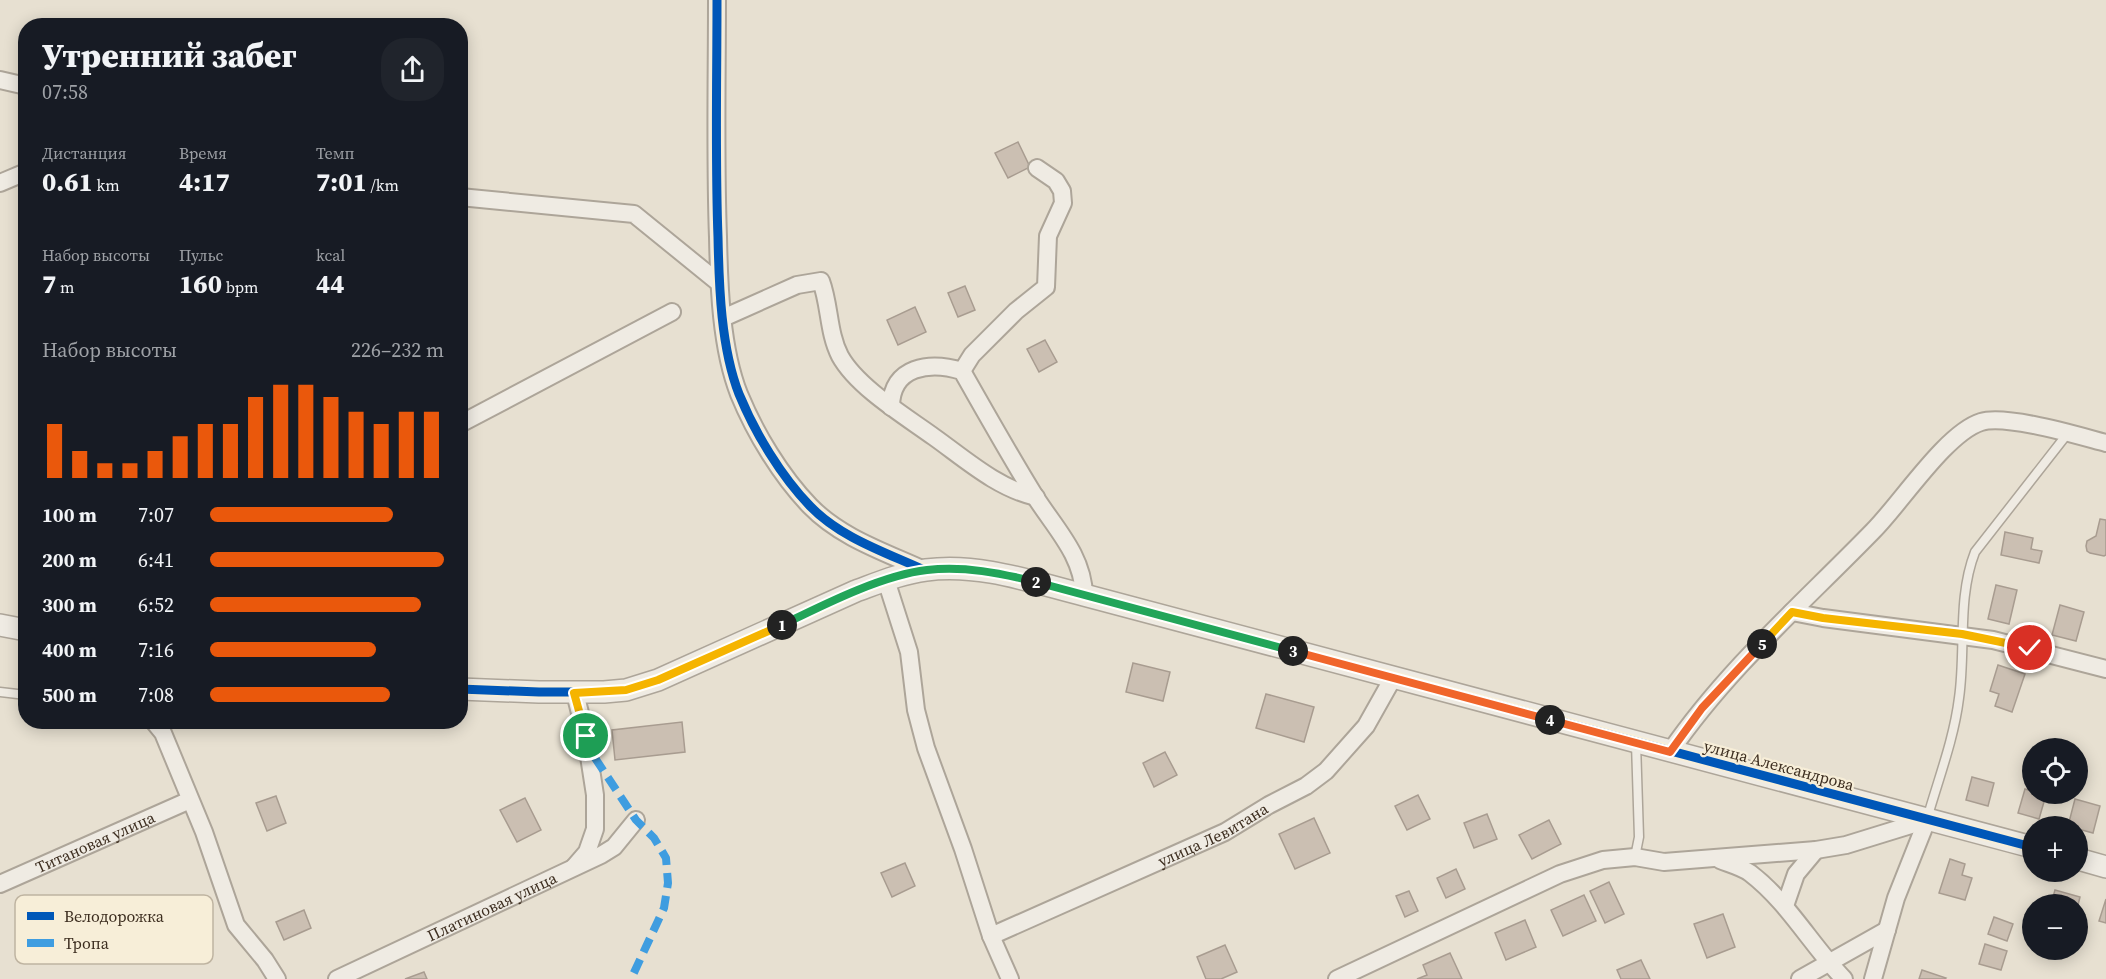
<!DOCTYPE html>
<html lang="ru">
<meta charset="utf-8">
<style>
:root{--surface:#171b24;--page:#20242c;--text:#f1f3f6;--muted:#9ea1a6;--accent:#ea580c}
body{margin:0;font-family:"Source Serif 4",serif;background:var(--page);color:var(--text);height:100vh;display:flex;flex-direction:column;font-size:22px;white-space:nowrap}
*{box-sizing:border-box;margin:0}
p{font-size:20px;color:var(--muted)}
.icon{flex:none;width:33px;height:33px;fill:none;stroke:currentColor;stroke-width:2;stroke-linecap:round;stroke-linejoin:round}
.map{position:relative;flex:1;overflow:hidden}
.details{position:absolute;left:18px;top:18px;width:450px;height:711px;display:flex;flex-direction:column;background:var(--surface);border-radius:24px;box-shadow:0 3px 15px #0003}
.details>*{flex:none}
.controls{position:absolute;left:2022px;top:738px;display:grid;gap:12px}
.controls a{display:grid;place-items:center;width:66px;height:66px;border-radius:50%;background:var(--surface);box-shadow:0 3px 15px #0003;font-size:30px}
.pin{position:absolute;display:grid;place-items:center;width:51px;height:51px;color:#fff;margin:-26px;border:3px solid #fff;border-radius:50%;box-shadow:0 2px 6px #0007}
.km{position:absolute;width:30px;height:30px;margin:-15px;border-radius:50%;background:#222;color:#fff;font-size:16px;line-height:30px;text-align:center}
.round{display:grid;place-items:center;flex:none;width:63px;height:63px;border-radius:24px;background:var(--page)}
.headline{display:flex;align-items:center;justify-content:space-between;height:102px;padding:0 24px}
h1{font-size:33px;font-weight:800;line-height:45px}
.stats{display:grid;grid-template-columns:repeat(3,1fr);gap:9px;height:102px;padding:6px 24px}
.stats div{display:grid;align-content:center}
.stats b{font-size:26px;font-weight:800}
.stats small{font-size:16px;font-weight:400}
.stats p{font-size:16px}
.chart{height:168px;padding:12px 24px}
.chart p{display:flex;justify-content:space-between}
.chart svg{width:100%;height:108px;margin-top:6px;stroke:var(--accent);stroke-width:6}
ul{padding:0 24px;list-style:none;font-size:20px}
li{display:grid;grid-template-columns:96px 72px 1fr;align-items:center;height:45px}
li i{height:15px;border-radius:8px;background:var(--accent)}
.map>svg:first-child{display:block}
.building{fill:#cbbfb2;stroke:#a89c90;stroke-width:1.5}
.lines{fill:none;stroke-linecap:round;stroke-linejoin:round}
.service-casing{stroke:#ada599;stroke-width:11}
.minor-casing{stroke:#ada599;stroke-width:20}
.tertiary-casing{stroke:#ada599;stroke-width:24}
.service{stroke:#efebe3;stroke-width:8}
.minor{stroke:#efebe3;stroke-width:16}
.tertiary{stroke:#efebe3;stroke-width:21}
.quiet{stroke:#3f9de0;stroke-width:8;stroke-dasharray:15 8;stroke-linecap:butt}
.cycleway-casing{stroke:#f7eed8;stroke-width:13}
.cycleway{stroke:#0057b8;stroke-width:9}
.split-1-casing{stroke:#fff;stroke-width:12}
.split-2-casing{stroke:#fff;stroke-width:12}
.split-3-casing{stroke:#fff;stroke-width:12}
.split-4-casing{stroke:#fff;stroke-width:12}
.split-5-casing{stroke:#fff;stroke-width:12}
.split-6-casing{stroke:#fff;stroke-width:12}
.split-1{stroke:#f5b400;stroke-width:8}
.split-2{stroke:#22a559;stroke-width:8}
.split-3{stroke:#22a559;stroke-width:8}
.split-4{stroke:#f0652b;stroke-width:8}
.split-5{stroke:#f0652b;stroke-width:8}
.split-6{stroke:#f5b400;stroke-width:8}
.labels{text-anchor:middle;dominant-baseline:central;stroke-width:4.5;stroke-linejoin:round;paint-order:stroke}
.street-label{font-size:16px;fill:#3d2e20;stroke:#f7eed8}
.key{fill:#f7eed8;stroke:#bfb4a1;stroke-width:1.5}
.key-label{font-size:16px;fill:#3d2e20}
</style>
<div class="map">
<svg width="2106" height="979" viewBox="0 0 2106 979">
<rect width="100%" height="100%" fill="#e7e0d1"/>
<!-- building -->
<g class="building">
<polygon points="1018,142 1030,167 1008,178 995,153"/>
<polygon points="965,286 975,310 958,317 948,293"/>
<polygon points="915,307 926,332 898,345 887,320"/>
<polygon points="1045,340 1057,362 1039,372 1027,349"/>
<polygon points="2100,519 2106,520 2106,555 2104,556 2090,553 2087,551 2086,546 2087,541 2096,536"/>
<polygon points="2005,532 2033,538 2031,549 2042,551 2039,563 2001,555"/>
<polygon points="1996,585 2017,590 2009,624 1988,619"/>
<polygon points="2060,605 2084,612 2076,641 2052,635"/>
<polygon points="1133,663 1170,672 1163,701 1126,692"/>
<polygon points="1998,665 2025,674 2012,712 1995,706 1999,694 1990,691"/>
<polygon points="1266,694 1314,707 1304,742 1256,728"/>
<polygon points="682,722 685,752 615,760 612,730"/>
<polygon points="1165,752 1177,775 1154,787 1143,763"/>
<polygon points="1972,777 1994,783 1988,806 1966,800"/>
<polygon points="2025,789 2032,791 2032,794 2046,795 2039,819 2018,813"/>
<polygon points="1418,795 1430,819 1407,830 1395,806"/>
<polygon points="276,796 286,823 267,831 256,803"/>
<polygon points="525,798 541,830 517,842 500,810"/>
<polygon points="2075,799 2100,806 2093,833 2078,829 2078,826 2068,826"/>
<polygon points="1487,814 1497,839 1474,848 1464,823"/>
<polygon points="1314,818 1330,853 1295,869 1279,834"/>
<polygon points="1549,820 1561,844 1532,859 1519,835"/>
<polygon points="1950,859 1965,864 1962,875 1972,878 1965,900 1939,893"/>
<polygon points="905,863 915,886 892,897 881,873"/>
<polygon points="1456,869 1465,889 1446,898 1437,878"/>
<polygon points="1609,882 1624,914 1605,923 1590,891"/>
<polygon points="2055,890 2080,897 2078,905 2051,904"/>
<polygon points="1409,891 1418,911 1405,917 1396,896"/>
<polygon points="1584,895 1596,921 1563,936 1551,910"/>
<polygon points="2106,899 2106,923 2099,921"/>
<polygon points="304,910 311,928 284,940 276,922"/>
<polygon points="1723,914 1735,947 1707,958 1694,924"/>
<polygon points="1994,917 2013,924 2007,941 1988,934"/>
<polygon points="1525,920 1536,947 1506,960 1495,933"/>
<polygon points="1985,944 2007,951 2001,970 1979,964"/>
<polygon points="1225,945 1237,972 1221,979 1206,979 1197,957"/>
<polygon points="1450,953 1462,979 1417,979 1427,975 1423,965"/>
<polygon points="1641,960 1650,979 1621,979 1617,970"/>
<polygon points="1922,970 1946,978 1945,979 1919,979"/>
<polygon points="424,972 427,979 405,979"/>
</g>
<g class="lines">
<defs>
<g id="service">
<polyline points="0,692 26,695"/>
<path d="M1927 819C1938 780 1954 739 1959 698 1966 650 1957 598 1975 552L2068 433"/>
<polyline points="1635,857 1639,837 1636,743"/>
</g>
<g id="minor">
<path d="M717 0C717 79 715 158 718 237 719 287 721 348 739 394 755 433 781 476 810 506 841 538 885 552 924 570"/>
<polyline points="0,80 26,86"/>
<polyline points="0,183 26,172"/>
<polyline points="460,197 634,214 719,283"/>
<path d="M723 318 797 285 821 281C830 305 828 333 840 356 857 387 905 416 934 437 965 459 997 488 1036 497"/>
<polyline points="962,371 972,355 1016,311 1046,287 1048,236 1063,203 1062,191 1056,181 1037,168"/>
<path d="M891 407C891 366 930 361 962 371 986 413 1010 456 1036 498 1056 529 1083 556 1084 595"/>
<polyline points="460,424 672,312"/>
<polyline points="886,580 909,652 916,710 926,748 963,849 991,936 1010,979"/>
<polyline points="1792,612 1823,618 1993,640 2106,669"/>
<polyline points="154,722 163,733 204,832 236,925 265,960 277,979"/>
<path d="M1670 752C1727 669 1804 602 1873 531 1901 503 1946 433 1981 422 2006 414 2079 436 2106 443"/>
<path d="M1720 860C1730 864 1742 867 1750 873 1788 902 1811 945 1844 979"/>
<polyline points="574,867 587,852 595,829 595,795 586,737 575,693"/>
<path id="s1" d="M0 884 190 800"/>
<polyline points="1785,906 1796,874 1816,850"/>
<path id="s2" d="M991 936 1225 832 1269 805 1306 786 1326 771 1366 726 1393 678"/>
<path id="s3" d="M337 979 601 855 614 847 636 820"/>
<polyline points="1337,979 1560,874 1603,860 1635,857 1664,862 1816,850 1846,845 1927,820"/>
<polyline points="1800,979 1887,930"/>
<polyline points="1873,979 1896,898 1927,820"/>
</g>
<g id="tertiary">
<polyline points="0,625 26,630"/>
<path d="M460 689 539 692H604L626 690 658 680 856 591C878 583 902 573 926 570 980 563 1032 582 1084 595L2032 847"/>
<polyline points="2078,859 2106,867"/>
</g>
</defs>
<!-- service casing -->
<use href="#service" class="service-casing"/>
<!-- minor casing -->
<use href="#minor" class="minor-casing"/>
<!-- tertiary casing -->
<use href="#tertiary" class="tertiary-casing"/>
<!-- service -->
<use href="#service" class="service"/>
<!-- minor -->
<use href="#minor" class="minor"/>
<!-- tertiary -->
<use href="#tertiary" class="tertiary"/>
<!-- quiet -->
<polyline class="quiet" points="586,737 595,758 636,820 654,838 666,858 668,883 664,908 631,979"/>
<defs>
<g id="cycleway">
<path d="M717 0C717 79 715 158 718 237 719 287 721 348 739 394 755 433 781 476 810 506 841 538 885 552 924 570"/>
<path d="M460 689 539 692H604L626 690 658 680 856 591C878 583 902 573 926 570 980 563 1032 582 1084 595L2032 847"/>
</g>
</defs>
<!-- cycleway casing -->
<use href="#cycleway" class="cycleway-casing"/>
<!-- cycleway -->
<use href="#cycleway" class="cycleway"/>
</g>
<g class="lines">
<defs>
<polyline id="split-1" points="586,736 574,693 626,690 658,680 782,625"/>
<path id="split-2" d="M782 625C823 605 882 575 927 570 965 566 1000 573 1036 582"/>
<polyline id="split-3" points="1036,582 1293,651"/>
<polyline id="split-4" points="1293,651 1550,720"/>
<polyline id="split-5" points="1550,720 1670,752 1702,708 1762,644"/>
<polyline id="split-6" points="1762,644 1792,612 1823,618 1962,634 2030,648"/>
</defs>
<!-- split-1 casing -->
<use href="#split-1" class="split-1-casing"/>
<!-- split-2 casing -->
<use href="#split-2" class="split-2-casing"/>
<!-- split-3 casing -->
<use href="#split-3" class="split-3-casing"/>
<!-- split-4 casing -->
<use href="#split-4" class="split-4-casing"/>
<!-- split-5 casing -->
<use href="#split-5" class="split-5-casing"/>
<!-- split-6 casing -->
<use href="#split-6" class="split-6-casing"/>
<!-- split-1 -->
<use href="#split-1" class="split-1"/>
<!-- split-2 -->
<use href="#split-2" class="split-2"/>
<!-- split-3 -->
<use href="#split-3" class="split-3"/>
<!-- split-4 -->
<use href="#split-4" class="split-4"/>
<!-- split-5 -->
<use href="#split-5" class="split-5"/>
<!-- split-6 -->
<use href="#split-6" class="split-6"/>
</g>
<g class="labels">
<!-- street labels -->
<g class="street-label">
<text transform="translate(1779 765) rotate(15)">улица Александрова</text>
<text stroke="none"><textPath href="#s2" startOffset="244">улица Левитана</textPath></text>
<text stroke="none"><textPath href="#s1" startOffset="104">Титановая улица</textPath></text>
<text stroke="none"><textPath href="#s3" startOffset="171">Платиновая улица</textPath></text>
</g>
</g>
<!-- legend -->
<rect x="15" y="895" width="198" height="69" rx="9" class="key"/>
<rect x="27" y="912" width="27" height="8" fill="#0057b8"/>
<rect x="27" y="939" width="27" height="8" fill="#3f9de0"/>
<g class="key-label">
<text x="64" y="922">Велодорожка</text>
<text x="64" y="949">Тропа</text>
</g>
</svg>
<div class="controls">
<a><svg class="icon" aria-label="locate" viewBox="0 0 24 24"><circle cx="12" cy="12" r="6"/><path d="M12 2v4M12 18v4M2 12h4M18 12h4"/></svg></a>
<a>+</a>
<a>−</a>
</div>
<div class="pin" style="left:586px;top:736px;background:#1e9e55"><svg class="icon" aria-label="arrive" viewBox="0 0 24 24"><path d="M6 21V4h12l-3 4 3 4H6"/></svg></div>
<div class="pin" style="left:2030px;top:648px;background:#d93025"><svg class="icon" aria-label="check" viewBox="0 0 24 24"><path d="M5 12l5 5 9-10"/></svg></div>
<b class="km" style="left:782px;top:625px">1</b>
<b class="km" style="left:1036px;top:582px">2</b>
<b class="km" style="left:1293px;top:651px">3</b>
<b class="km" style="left:1550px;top:720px">4</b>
<b class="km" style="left:1762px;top:644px">5</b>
<section class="details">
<div class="headline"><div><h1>Утренний забег</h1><p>07:58</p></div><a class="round"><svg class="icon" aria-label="share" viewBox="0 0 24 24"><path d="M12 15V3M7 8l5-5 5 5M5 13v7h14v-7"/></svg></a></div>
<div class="stats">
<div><p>Дистанция</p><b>0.61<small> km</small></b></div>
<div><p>Время</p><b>4:17</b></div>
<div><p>Темп</p><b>7:01<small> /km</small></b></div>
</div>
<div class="stats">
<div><p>Набор высоты</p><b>7<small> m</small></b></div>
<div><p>Пульс</p><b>160<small> bpm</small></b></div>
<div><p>kcal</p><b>44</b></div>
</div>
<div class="chart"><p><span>Набор высоты</span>226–232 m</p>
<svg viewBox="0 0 160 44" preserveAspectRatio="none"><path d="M5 44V22M15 44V33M25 44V38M35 44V38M45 44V33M55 44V27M65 44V22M75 44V22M85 44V11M95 44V6M105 44V6M115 44V11M125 44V17M135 44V22M145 44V17M155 44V17"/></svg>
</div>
<ul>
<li><b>100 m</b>7:07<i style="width:78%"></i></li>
<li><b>200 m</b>6:41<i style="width:100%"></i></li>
<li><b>300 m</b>6:52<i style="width:90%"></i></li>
<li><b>400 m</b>7:16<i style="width:71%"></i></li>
<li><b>500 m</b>7:08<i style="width:77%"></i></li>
</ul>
</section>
</div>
